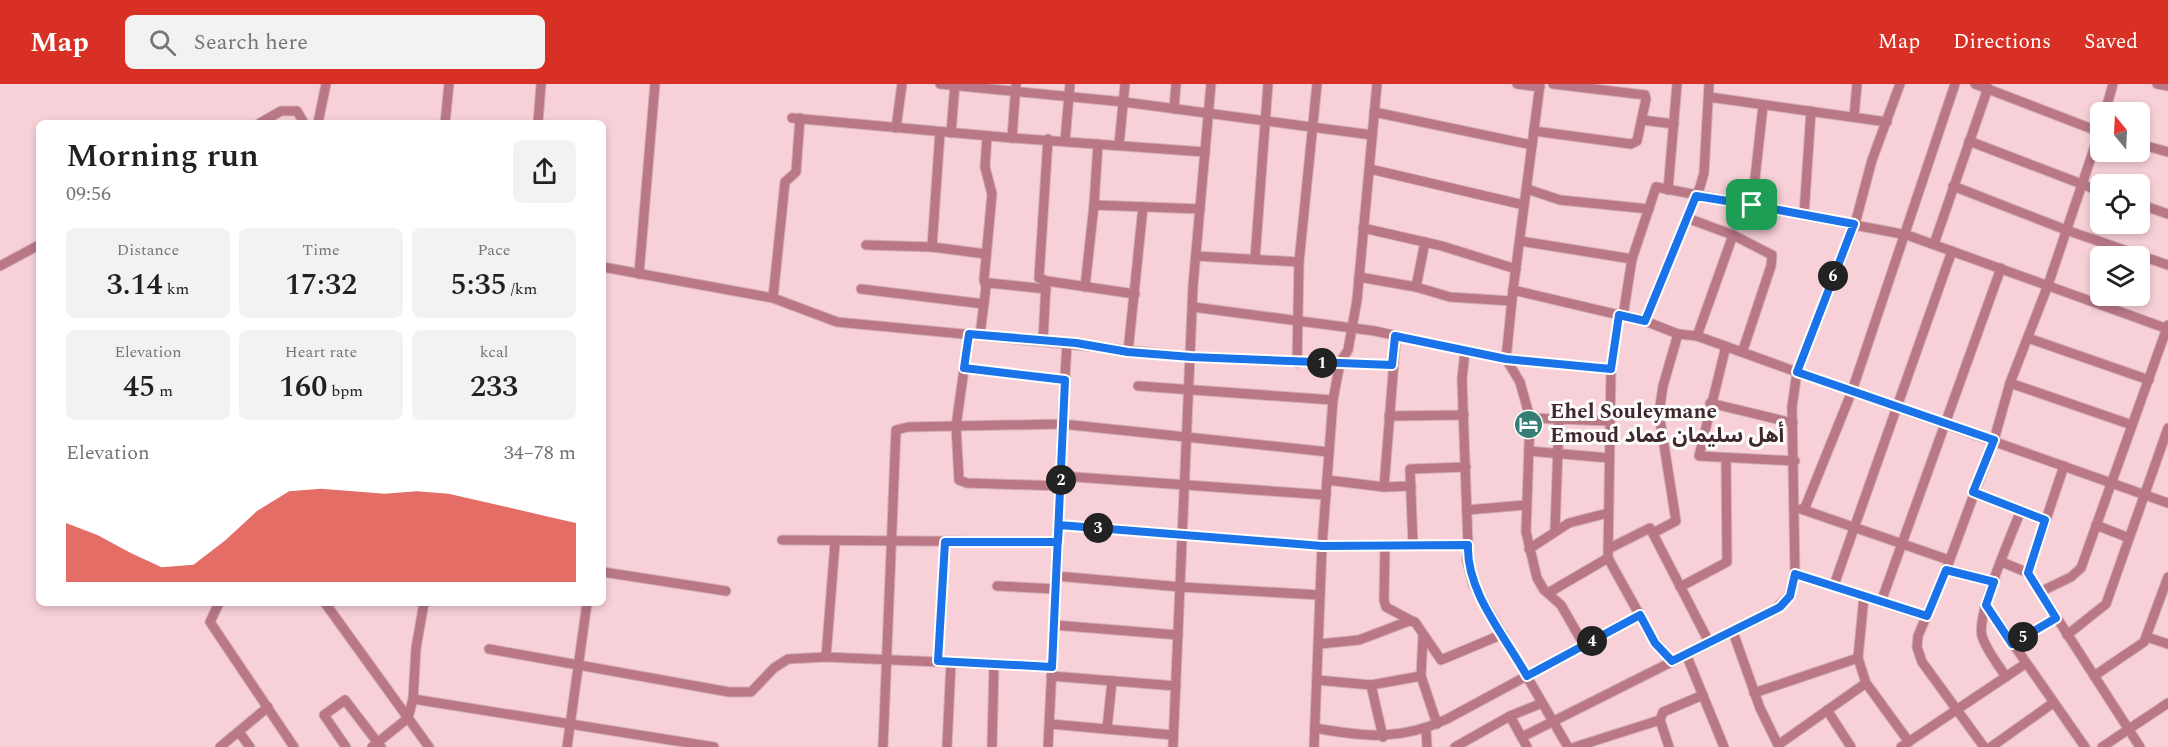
<!DOCTYPE html>
<meta charset="utf-8">
<style>
:root{--surface:#fff;--page:#f2f2f2;--text:#202124;--muted:#757577;--accent:#d93025}
body{margin:0;font-family:Spectral,"Noto Sans Arabic",serif;background:var(--page);color:var(--text);height:100vh;display:flex;flex-direction:column;font-size:22px;white-space:nowrap}
*{box-sizing:border-box;margin:0}
p{font-size:20px;color:var(--muted)}
.icon{flex:none;width:33px;height:33px;fill:none;stroke:currentColor;stroke-width:2;stroke-linecap:round;stroke-linejoin:round}
.map{position:relative;flex:1;overflow:hidden}
.details{position:absolute;left:36px;top:36px;width:570px;height:486px;display:flex;flex-direction:column;background:var(--surface);border-radius:9px;box-shadow:0 3px 9px #0003}
.details>*{flex:none}
.needle{width:39px;rotate:342deg}
.buttons{position:absolute;left:2090px;top:18px;display:grid;gap:12px}
.buttons a{display:grid;place-items:center;width:60px;height:60px;border-radius:9px;background:var(--surface);box-shadow:0 3px 9px #0003;font-size:30px}
.pin{position:absolute;display:grid;place-items:center;width:51px;height:51px;color:#fff;margin:-26px;border-radius:12px;box-shadow:0 3px 9px #0006}
.km{position:absolute;width:30px;height:30px;margin:-15px;border-radius:50%;background:#222;color:#fff;font-size:16px;line-height:30px;text-align:center}
.round{display:grid;place-items:center;flex:none;width:63px;height:63px;border-radius:9px;background:var(--page)}
.head{display:flex;align-items:center;justify-content:space-between;height:102px;padding:0 30px}
h1{font-size:33px;font-weight:600;line-height:45px}
.figures{display:grid;grid-template-columns:repeat(3,1fr);gap:9px;height:102px;padding:6px 30px}
.figures div{display:grid;align-content:center;border-radius:9px;background:var(--page);text-align:center}
.figures b{font-size:30px;font-weight:600}
.figures small{font-size:16px;font-weight:400}
.figures p{font-size:16px}
.chart{height:168px;padding:12px 30px}
.chart p{display:flex;justify-content:space-between}
.chart svg{width:100%;height:108px;margin-top:6px;fill:var(--accent);opacity:.7}
header{display:flex;align-items:center;gap:36px;box-sizing:border-box;height:84px;padding:0 30px;background:var(--accent);color:#fff}
header strong{font-size:28px}
nav{display:flex;gap:33px;margin-inline-start:auto;font-size:21px}
.search{width:420px;height:54px;background:var(--page);display:flex;align-items:center;gap:15px;box-sizing:border-box;padding:0 21px;border-radius:9px;color:var(--muted);font-size:22px}
.map>svg:first-child{display:block}
.lines{fill:none;stroke-linecap:round;stroke-linejoin:round}
.minor-casing{stroke:#d3afb6;stroke-width:11}
.minor{stroke:#ba7887;stroke-width:9}
.route-casing{stroke:#fff;stroke-width:12}
.route{stroke:#1a73e8;stroke-width:8}
.labels{text-anchor:middle;dominant-baseline:central;stroke-width:6;stroke-linejoin:round;paint-order:stroke}
.poi-label{font-size:21px;font-weight:bold;fill:#40282d;stroke:#fdfdfd;text-anchor:start}
</style>
<header>
<strong>Map</strong>
<div class="search"><svg class="icon" aria-label="search" viewBox="0 0 24 24"><circle cx="10" cy="10" r="6"/><path d="M15 15l6 6"/></svg>Search here</div>
<nav><a>Map</a><a>Directions</a><a>Saved</a></nav>
</header>
<div class="map">
<svg width="2168" height="663" viewBox="0 0 2168 663">
<rect width="100%" height="100%" fill="#f8d1d8"/>
<g class="lines">
<defs>
<g id="minor">
<polyline points="940,0 1124,18 1372,51"/>
<polyline points="1517,0 1540,3"/>
<polyline points="1540,0 1513,206 1645,237 1678,250 1697,252 1797,288 2168,419"/>
<polyline points="1975,0 2100,48"/>
<polyline points="2157,0 2168,2"/>
<polyline points="1709,13 1887,38"/>
<polyline points="1174,25 1176,0"/>
<polyline points="1374,28 1532,61"/>
<polyline points="2105,28 2113,0"/>
<polyline points="1854,33 1857,0"/>
<polyline points="792,34 1012,54 1205,68"/>
<polyline points="1642,36 1674,40"/>
<polyline points="260,39 281,27 297,27 304,39"/>
<polyline points="318,39 326,0"/>
<polyline points="445,39 449,0"/>
<polyline points="538,39 541,0"/>
<polyline points="896,44 902,0"/>
<polyline points="1534,47 1631,60 1637,57 1646,15 1645,11 1553,0"/>
<polyline points="951,49 955,0"/>
<polyline points="1012,54 1016,0"/>
<polyline points="1048,55 1039,194 1047,197 1135,210"/>
<polyline points="1065,57 1070,0"/>
<polyline points="1969,57 2100,107"/>
<polyline points="2139,60 2168,68"/>
<polyline points="1119,61 1125,0"/>
<polyline points="1370,85 1524,121"/>
<polyline points="1953,102 2066,146 2168,181"/>
<polyline points="1527,105 1560,116 1649,125"/>
<polyline points="1668,106 1677,0"/>
<polyline points="2139,120 2168,130"/>
<polyline points="1094,121 1200,125"/>
<polyline points="1752,121 1763,22"/>
<polyline points="1804,131 1811,27"/>
<polyline points="1687,134 1733,151 1772,171 1771,182 1743,266"/>
<polyline points="1363,144 1442,162 1516,185"/>
<polyline points="1520,157 1632,175 1623,232"/>
<polyline points="1934,160 1988,4"/>
<polyline points="866,161 932,163 986,170"/>
<polyline points="932,163 940,48"/>
<polyline points="1196,172 1299,178"/>
<polyline points="1255,175 1268,0"/>
<polyline points="1632,175 1656,103 1907,151 2168,245"/>
<polyline points="0,182 39,161"/>
<polyline points="603,183 773,214 837,238 1067,260"/>
<polyline points="639,190 655,0"/>
<polyline points="1359,193 1416,203 1450,213 1511,217"/>
<polyline points="986,203 984,196 992,110 985,83 987,52"/>
<polyline points="1085,203 1094,121 1098,60"/>
<polyline points="1416,203 1425,158"/>
<polyline points="861,205 984,220"/>
<polyline points="773,214 785,98 796,88 800,34"/>
<polyline points="1193,223 1375,247 1465,267"/>
<polyline points="1619,231 1611,285 1608,474 1653,555 1672,577"/>
<polyline points="1645,237 1700,103 1704,89 1709,0"/>
<polyline points="969,250 956,342 959,396 967,399 1060,402"/>
<polyline points="980,251 986,203 989,199 1046,205"/>
<polyline points="1697,252 1733,151"/>
<polyline points="2028,254 2149,296"/>
<polyline points="1043,257 1046,200"/>
<polyline points="1726,262 1699,372 1795,377"/>
<polyline points="1128,268 1143,123"/>
<polyline points="1506,275 1520,298 1530,334 1526,448 1537,494 1544,506 1561,521 1584,561"/>
<polyline points="1506,275 1611,285"/>
<polyline points="1297,279 1299,178 1317,0"/>
<polyline points="964,284 1065,296"/>
<polyline points="2010,299 2132,341"/>
<polyline points="1138,302 1333,316"/>
<polyline points="1710,319 1793,339"/>
<polyline points="1389,332 1464,331"/>
<polyline points="1530,334 1609,337"/>
<polyline points="1529,367 1609,374"/>
<polyline points="1329,368 1062,340 1059,441 1322,462 1468,461 1467,476 1473,500 1568,663"/>
<polyline points="1061,392 1326,411"/>
<polyline points="1327,396 1384,403 1411,402"/>
<polyline points="1384,403 1396,252"/>
<polyline points="1973,408 2045,437"/>
<polyline points="1801,425 1949,476"/>
<polyline points="1467,426 1526,421"/>
<polyline points="1804,426 1852,307 1955,0"/>
<polyline points="2096,441 2129,454"/>
<polyline points="1555,446 1559,335"/>
<polyline points="1653,449 1676,437 1659,329 1663,302 1678,250"/>
<polyline points="782,456 1058,458"/>
<polyline points="835,459 826,573 1052,583"/>
<polyline points="1385,461 1384,516 1386,523 1414,538"/>
<polyline points="1413,461 1410,385 1466,383"/>
<polyline points="1468,461 1462,295 1465,267 1506,275 1513,206"/>
<polyline points="1529,465 1569,439 1608,429"/>
<polyline points="1608,465 1650,444 1709,558"/>
<polyline points="2002,478 2028,489 2140,663"/>
<polyline points="1946,486 1994,498"/>
<polyline points="603,488 726,507"/>
<polyline points="2028,489 2064,382"/>
<polyline points="1795,490 1927,533"/>
<polyline points="1056,492 1181,503 1320,511"/>
<polyline points="1834,501 1952,167"/>
<polyline points="997,502 1056,505"/>
<polyline points="1680,503 1727,478 1726,374"/>
<polyline points="2040,508 2071,493 2081,484 2168,241"/>
<polyline points="1548,509 1608,474"/>
<polyline points="1864,512 1858,574 1866,599 1909,658"/>
<polyline points="1881,518 2001,184"/>
<polyline points="219,519 210,538 294,663"/>
<polyline points="325,519 429,663"/>
<polyline points="1986,521 2085,663"/>
<polyline points="1054,541 1178,551"/>
<polyline points="1733,548 1760,624 1779,663"/>
<polyline points="2067,551 2106,520 2168,344"/>
<polyline points="2147,553 2168,560"/>
<polyline points="2012,559 2056,534"/>
<polyline points="1319,560 1359,556 1409,537 1415,538 1441,576 1503,550"/>
<polyline points="489,565 729,608 751,608 774,584 788,575 826,573"/>
<polyline points="1686,570 1724,663"/>
<polyline points="938,577 945,458"/>
<polyline points="1051,592 1176,602"/>
<polyline points="1421,592 1423,552"/>
<polyline points="2094,592 2144,558 2168,493"/>
<path d="M2006 593C1998 580 1986 566 1982 552 1976 530 2012 450 2021 426"/>
<polyline points="1317,596 1371,601 1421,592 1437,640"/>
<polyline points="1371,601 1383,653"/>
<polyline points="1754,609 1858,574"/>
<polyline points="413,615 714,663"/>
<polyline points="1827,626 1851,663"/>
<polyline points="1510,632 1527,663"/>
<polyline points="1050,640 1173,651"/>
<path d="M1315 644C1365 653 1400 657 1447 635L1640 531"/>
<polyline points="1426,644 1427,663"/>
<polyline points="1107,645 1112,597"/>
<polyline points="239,648 250,663"/>
<polyline points="1522,653 1773,527 1789,512 1795,490 1792,323 1797,288 1855,140 1872,76 1900,0"/>
<polyline points="1778,661 1866,599"/>
<polyline points="220,663 268,623"/>
<polyline points="346,663 324,631 345,616 381,663"/>
<polyline points="372,663 408,634 413,615 416,564 424,519"/>
<polyline points="567,663 587,519"/>
<polyline points="883,663 896,346 908,343 1062,340 1067,260 1191,273 1392,281"/>
<polyline points="947,663 951,578"/>
<polyline points="992,663 994,580"/>
<polyline points="1048,663 1059,441"/>
<polyline points="1173,663 1193,202 1211,0"/>
<polyline points="1314,663 1322,462 1333,316 1340,279 1348,266 1357,216 1377,0"/>
<polyline points="1455,663 1510,632 1542,619"/>
<polyline points="1575,663 1660,636"/>
<polyline points="1669,663 1660,636 1663,628 1703,611"/>
<polyline points="1901,663 2025,580"/>
<polyline points="1984,663 1922,578 1917,563 1918,552 1946,486 1994,356 2010,299 2048,201 2100,47"/>
<polyline points="1991,663 2053,619"/>
<polyline points="2102,663 2168,619"/>
</g>
</defs>
<!-- minor casing -->
<use href="#minor" class="minor-casing"/>
<!-- minor -->
<use href="#minor" class="minor"/>
</g>
<g class="lines">
<defs>
<path id="route" d="M1752 121 1696 112 1645 237 1619 231 1611 285 1506 275 1395 252 1392 281 1191 273 1128 268 1076 259 969 250 964 284 1065 296C1060 391 1056 487 1052 583L938 577 945 458H1058L1059 441 1322 462 1468 461C1466 508 1505 552 1527 592L1640 531 1655 559 1672 577 1780 523 1790 512 1795 490 1927 532 1946 486 1994 498 1986 521 2012 560 2056 534 2028 489 2045 436 1973 408 1994 356 1797 288 1854 140 1752 121"/>
</defs>
<!-- route casing -->
<use href="#route" class="route-casing"/>
<!-- route -->
<use href="#route" class="route"/>
</g>
<!-- icons -->
<defs>
<symbol id="hotel-disc" viewBox="-11 -11 22 22"><circle r="9.5" fill="#367d75" stroke="#fdfdfd"/><path d="M-6-4.5h1.5V1H6V5H4.5V3h-9V5H-6ZM-4 0a1.8 1.8 0 1 1 3.6 0ZM.5 0V-2.5h3Q6-2.5 6 0Z" fill="#fff"/></symbol>
</defs>
<g fill-rule="evenodd">
<use href="#hotel-disc" x="1512" y="324" width="33" height="33"/>
</g>
<g class="labels">
<!-- poi labels -->
<g class="poi-label">
<text x="1550" y="328">Ehel Souleymane<tspan x="1550" dy="24">Emoud أهل سليمان عماد</tspan></text>
</g>
</g>
</svg>
<div class="buttons">
<a><svg class="needle" viewBox="-14 -14 28 28"><path d="M0-13l5 13h-10z" fill="#e53935"/><path d="M0 13l5-13h-10z" fill="#757577"/></svg></a>
<a><svg class="icon" aria-label="locate" viewBox="0 0 24 24"><circle cx="12" cy="12" r="6"/><path d="M12 2v4M12 18v4M2 12h4M18 12h4"/></svg></a>
<a><svg class="icon" aria-label="layers" viewBox="0 0 24 24"><path d="M12 4l9 5-9 5-9-5zM3 14l9 5 9-5"/></svg></a>
</div>
<div class="pin" style="left:1752px;top:121px;background:#1e9e55"><svg class="icon" aria-label="arrive" viewBox="0 0 24 24"><path d="M6 21V4h12l-3 4 3 4H6"/></svg></div>
<b class="km" style="left:1322px;top:279px">1</b>
<b class="km" style="left:1061px;top:396px">2</b>
<b class="km" style="left:1098px;top:444px">3</b>
<b class="km" style="left:1592px;top:557px">4</b>
<b class="km" style="left:2023px;top:553px">5</b>
<b class="km" style="left:1833px;top:192px">6</b>
<section class="details">
<div class="head"><div><h1>Morning run</h1><p>09:56</p></div><a class="round"><svg class="icon" aria-label="share" viewBox="0 0 24 24"><path d="M12 15V3M7 8l5-5 5 5M5 13v7h14v-7"/></svg></a></div>
<div class="figures">
<div><p>Distance</p><b>3.14<small> km</small></b></div>
<div><p>Time</p><b>17:32</b></div>
<div><p>Pace</p><b>5:35<small> /km</small></b></div>
</div>
<div class="figures">
<div><p>Elevation</p><b>45<small> m</small></b></div>
<div><p>Heart rate</p><b>160<small> bpm</small></b></div>
<div><p>kcal</p><b>233</b></div>
</div>
<div class="chart"><p><span>Elevation</span>34–78 m</p>
<svg viewBox="0 0 160 44" preserveAspectRatio="none"><path d="M0 44V20L10 25L20 32L30 38L40 37L50 27L60 15L70 7L80 6L90 7L100 8L110 7L120 8L130 11L140 14L150 17L160 20V44z"/></svg>
</div>
</section>
</div>
